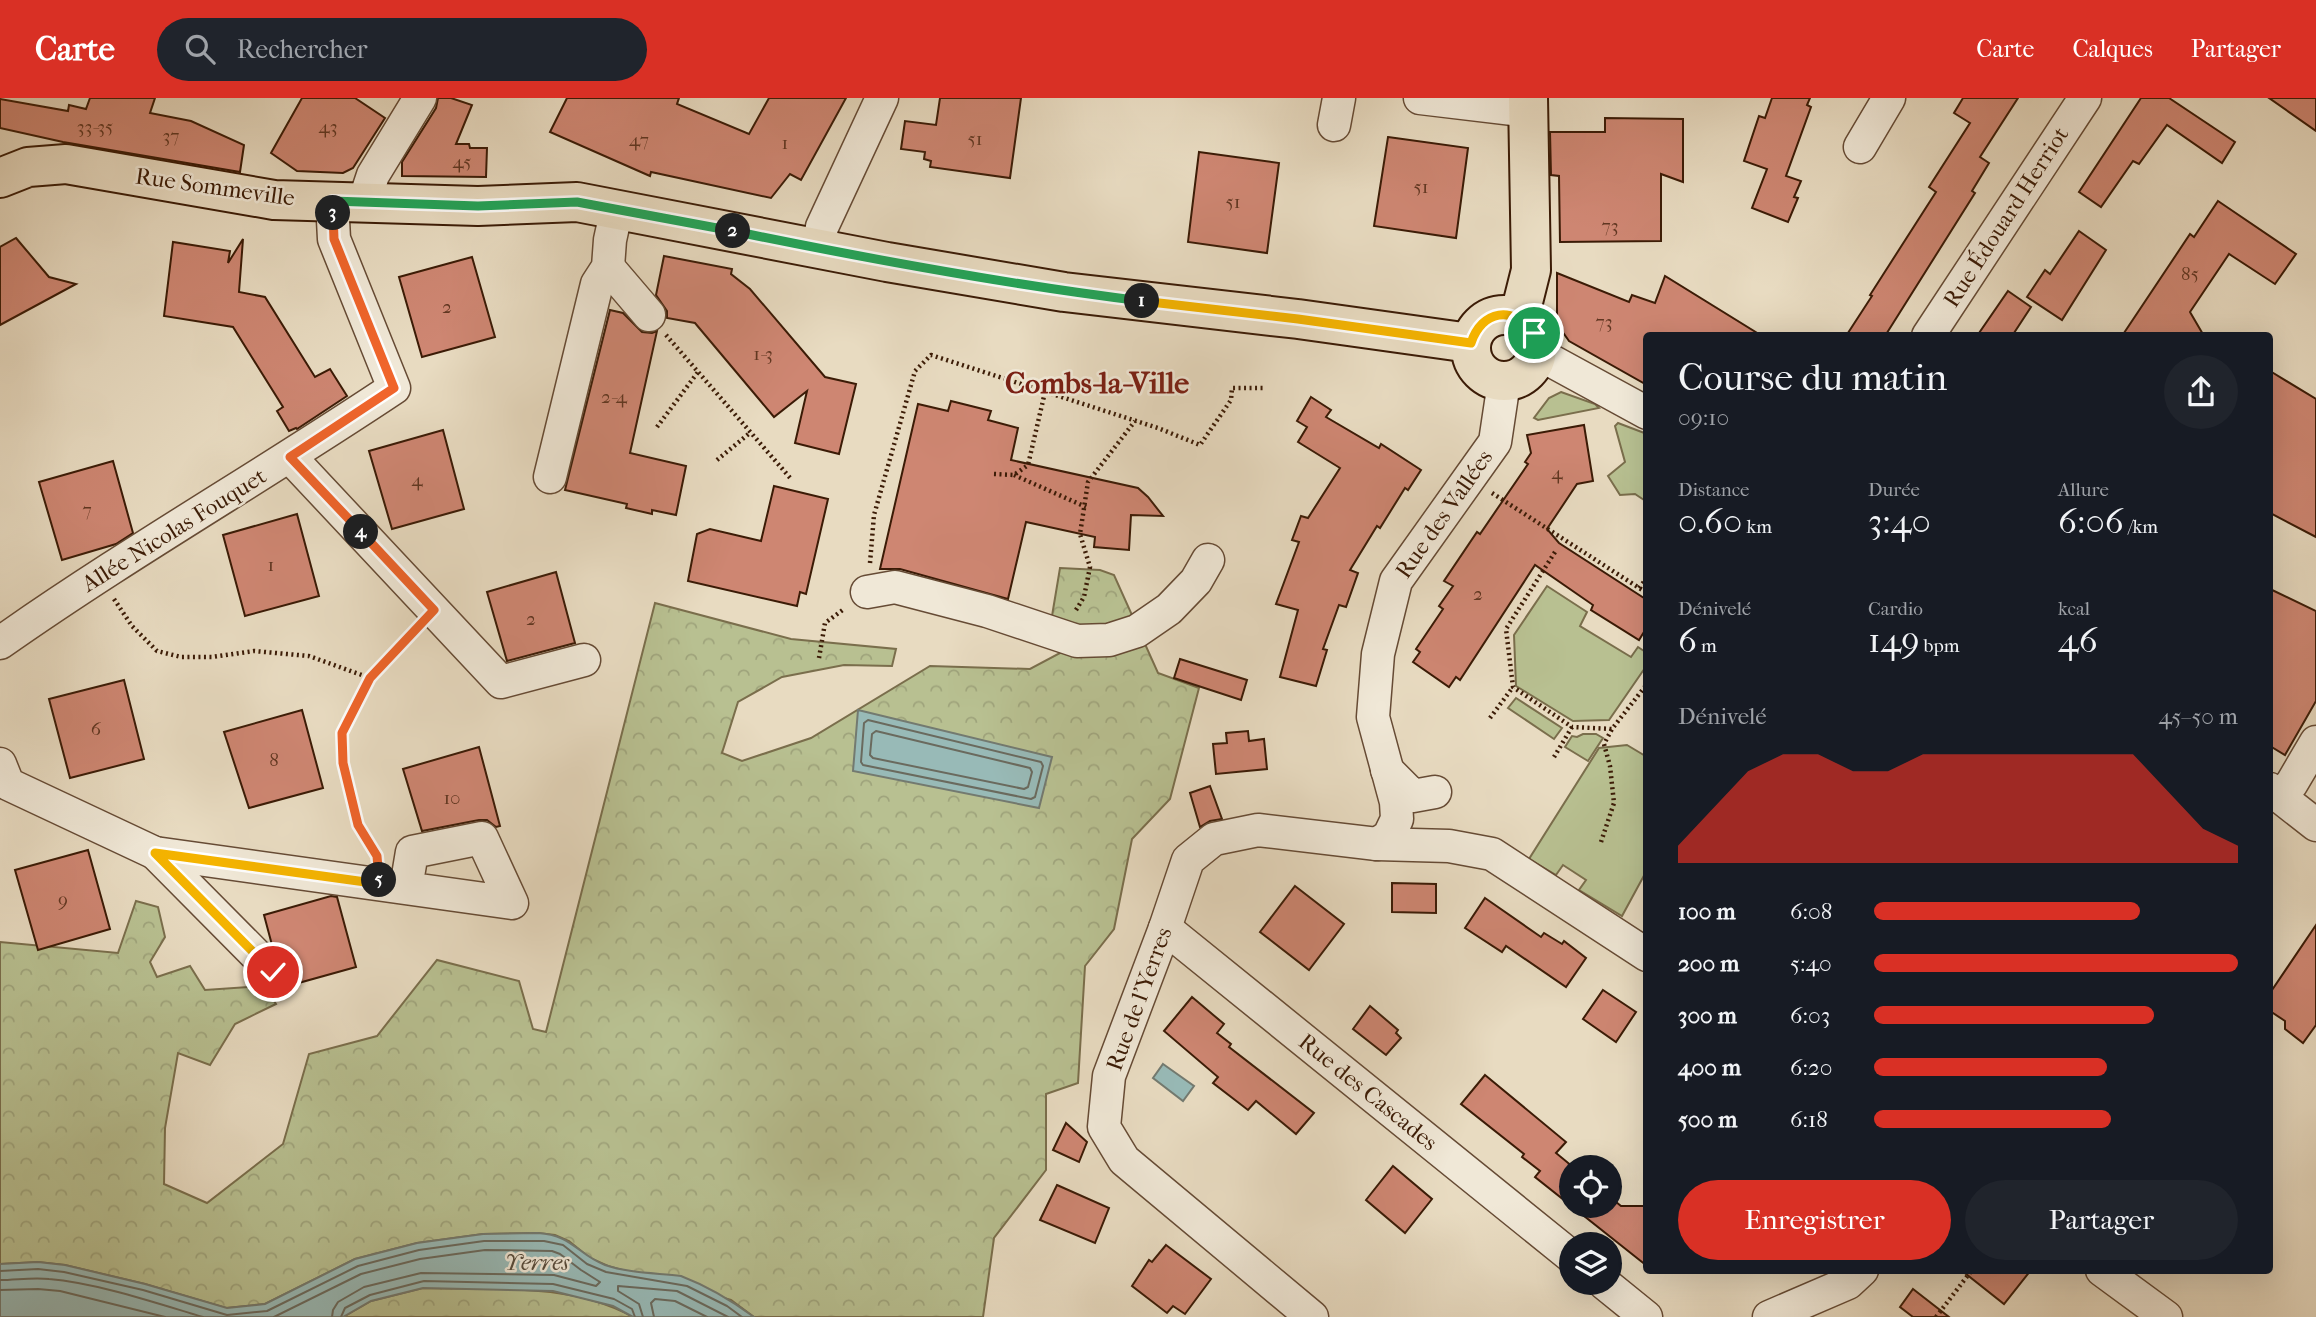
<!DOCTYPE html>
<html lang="fr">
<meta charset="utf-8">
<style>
:root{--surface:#171b24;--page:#20242c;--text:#f1f3f6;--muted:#9ea1a6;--accent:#d93025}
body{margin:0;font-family:"IM FELL French Canon",serif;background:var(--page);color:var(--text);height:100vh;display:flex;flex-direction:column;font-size:26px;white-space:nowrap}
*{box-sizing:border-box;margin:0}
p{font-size:23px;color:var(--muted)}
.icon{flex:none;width:38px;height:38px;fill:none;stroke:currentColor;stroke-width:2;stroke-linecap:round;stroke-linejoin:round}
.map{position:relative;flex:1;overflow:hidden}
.sheet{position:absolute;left:1643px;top:234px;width:630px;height:942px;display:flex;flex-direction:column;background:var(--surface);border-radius:7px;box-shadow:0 7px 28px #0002}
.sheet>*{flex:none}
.tools{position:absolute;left:1559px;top:1057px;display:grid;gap:14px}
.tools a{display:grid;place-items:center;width:63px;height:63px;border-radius:50%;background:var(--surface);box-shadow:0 7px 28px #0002;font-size:35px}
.pin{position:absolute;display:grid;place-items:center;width:60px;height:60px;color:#fff;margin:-30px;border:4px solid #fff;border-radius:50%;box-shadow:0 2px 7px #0007}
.km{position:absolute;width:35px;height:35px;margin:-18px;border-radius:50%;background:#222;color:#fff;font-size:19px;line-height:35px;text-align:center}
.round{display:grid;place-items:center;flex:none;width:74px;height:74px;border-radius:37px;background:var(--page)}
.overview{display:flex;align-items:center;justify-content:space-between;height:119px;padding:0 35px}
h1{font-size:38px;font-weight:600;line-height:52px}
.stats{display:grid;grid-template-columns:repeat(3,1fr);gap:10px;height:119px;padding:7px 35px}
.stats div{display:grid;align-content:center}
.stats b{font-size:35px;font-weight:600}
.stats small{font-size:19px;font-weight:400}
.stats p{font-size:19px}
.chart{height:196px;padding:14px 35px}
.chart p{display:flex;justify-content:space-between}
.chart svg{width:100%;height:126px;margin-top:7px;fill:var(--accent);opacity:.7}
.button{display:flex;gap:14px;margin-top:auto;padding:14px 35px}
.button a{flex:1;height:80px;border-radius:42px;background:var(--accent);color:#fff;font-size:28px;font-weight:600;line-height:80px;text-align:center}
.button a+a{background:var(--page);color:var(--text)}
ul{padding:0 35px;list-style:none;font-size:23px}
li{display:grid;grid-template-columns:112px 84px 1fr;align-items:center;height:52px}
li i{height:18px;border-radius:9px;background:var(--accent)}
header{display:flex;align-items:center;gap:42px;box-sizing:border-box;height:98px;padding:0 35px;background:var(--accent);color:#fff}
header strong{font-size:33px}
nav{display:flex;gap:38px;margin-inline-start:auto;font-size:24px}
.search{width:490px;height:63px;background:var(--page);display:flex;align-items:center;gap:18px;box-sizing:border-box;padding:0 24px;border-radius:38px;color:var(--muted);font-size:26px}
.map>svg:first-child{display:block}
.green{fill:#b8c091;stroke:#7a6e4c;stroke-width:2}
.forest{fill:url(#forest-crowns);stroke:#7a6e4c;stroke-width:2}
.water{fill:#98bab7;stroke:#737a70;stroke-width:2}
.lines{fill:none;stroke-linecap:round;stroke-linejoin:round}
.shore{stroke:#6a6a5e;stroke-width:2}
.building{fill:#ce8672;stroke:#3b1b06;stroke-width:2}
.minor-casing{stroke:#664b35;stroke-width:35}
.major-casing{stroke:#3b1b06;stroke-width:42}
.path{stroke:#3b1b06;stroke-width:4.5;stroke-dasharray:2 3.5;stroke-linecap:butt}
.minor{stroke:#f0e8d7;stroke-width:32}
.major{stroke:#e8dbc1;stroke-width:38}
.split-1-casing{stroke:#fff;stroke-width:14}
.split-2-casing{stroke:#fff;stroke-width:14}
.split-3-casing{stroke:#fff;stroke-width:14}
.split-4-casing{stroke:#fff;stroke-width:14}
.split-5-casing{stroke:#fff;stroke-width:14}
.split-6-casing{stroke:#fff;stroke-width:14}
.split-1{stroke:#f5b400;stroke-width:9}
.split-2{stroke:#22a559;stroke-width:9}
.split-3{stroke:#22a559;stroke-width:9}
.split-4{stroke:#f0652b;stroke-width:9}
.split-5{stroke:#f0652b;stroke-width:9}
.split-6{stroke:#f5b400;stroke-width:9}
.labels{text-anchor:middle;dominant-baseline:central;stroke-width:5;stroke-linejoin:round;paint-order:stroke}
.number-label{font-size:19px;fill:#603621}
.street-label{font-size:23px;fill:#3b1b06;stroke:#f0e8d7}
.water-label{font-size:24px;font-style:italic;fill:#574b3b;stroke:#f0e8d7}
.district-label{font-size:30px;font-weight:bold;fill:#7a1f14;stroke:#f0e8d7}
</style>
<header>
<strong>Carte</strong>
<div class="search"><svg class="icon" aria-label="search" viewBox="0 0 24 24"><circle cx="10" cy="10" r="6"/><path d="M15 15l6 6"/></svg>Rechercher</div>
<nav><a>Carte</a><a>Calques</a><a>Partager</a></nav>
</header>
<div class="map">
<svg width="2316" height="1219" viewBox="0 0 2316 1219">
<defs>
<pattern id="forest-crowns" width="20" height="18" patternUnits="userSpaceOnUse" patternTransform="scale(1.75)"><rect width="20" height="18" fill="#b8c091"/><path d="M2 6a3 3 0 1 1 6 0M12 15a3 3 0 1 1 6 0" fill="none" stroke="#9fa47c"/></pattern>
</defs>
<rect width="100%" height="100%" fill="#e8dbc1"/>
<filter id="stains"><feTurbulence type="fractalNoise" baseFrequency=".00286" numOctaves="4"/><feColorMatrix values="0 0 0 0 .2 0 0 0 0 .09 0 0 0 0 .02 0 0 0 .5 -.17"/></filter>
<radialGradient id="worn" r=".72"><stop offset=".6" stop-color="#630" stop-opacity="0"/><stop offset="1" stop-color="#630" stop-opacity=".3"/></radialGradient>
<!-- green -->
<g class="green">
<polygon points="1561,294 1595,306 1599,310 1538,322 1534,320 1549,300"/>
<polygon points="1618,325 1647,336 1647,404 1635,396 1620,397 1608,378 1625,364 1615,328"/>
<polygon points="1547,488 1587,514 1580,528 1631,559 1638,549 1647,555 1647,567 1609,622 1573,623 1516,588 1514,537"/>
<polygon points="1516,600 1562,630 1554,641 1508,610"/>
<polygon points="1583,636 1596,636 1603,640 1588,663 1565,649 1572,638 1577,639"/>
<polygon points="1627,647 1647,659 1647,772 1622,818 1579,792 1586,782 1563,767 1556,777 1529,761 1599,650"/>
</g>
<!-- forest -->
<g class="forest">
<polygon points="1060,470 1100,472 1114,477 1158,575 1199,590 1170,701 1132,741 1114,831 1085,868 1078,985 1046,996 1046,1072 994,1140 983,1219 754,1219 731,1202 608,1168 590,1160 569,1143 555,1137 538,1135 483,1136 417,1145 355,1161 265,1206 226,1210 145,1186 65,1167 38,1164 0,1166 0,844 118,855 136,803 158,809 165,839 150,864 157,879 190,868 205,892 265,888 276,906 235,926 210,967 178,955 165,1030 164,1086 207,1105 283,1046 309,956 377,938 437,862 519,883 533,931 546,934 655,505 791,541 896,551 892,568 844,567 782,579 738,604 722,655 742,663 811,640 930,568 1030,571 1062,554 1052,518"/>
<path d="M423 1190C493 1192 569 1184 633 1219H343L371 1203Z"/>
</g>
<!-- water -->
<g class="water">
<polygon points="858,612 1052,659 1039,710 853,673"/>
<polygon points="1163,966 1194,988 1183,1003 1153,980"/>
<path d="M538 1135C572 1137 577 1156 605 1167 628 1175 656 1175 681 1178 707 1188 731 1202 754 1219H633L613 1208 553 1193 423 1190 371 1203 343 1219H0V1166L38 1164 65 1167 145 1186 227 1210 265 1206 355 1161 417 1145 483 1136Z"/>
</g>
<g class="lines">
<!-- shore -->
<g class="shore">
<polygon points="868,622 1041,664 1043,668 1035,699 1031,701 863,667 861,664 864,625"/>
<polygon points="876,633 1030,670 1032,674 1028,689 1024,691 873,660 870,657 872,636"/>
<polyline points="0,1173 38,1171 64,1174 143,1192 227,1217 267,1213 358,1168 419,1152 484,1143 544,1143 563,1147 587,1166 606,1174 687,1188 727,1208 742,1219"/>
<path d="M0 1182C16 1182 33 1179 49 1181 97 1185 156 1205 203 1219"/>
<polyline points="0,1192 38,1191 60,1193 165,1219"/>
<polyline points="274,1219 361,1176 420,1161 485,1152 552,1153 560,1156 581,1172 600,1184 596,1188 554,1177 421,1175 364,1189 338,1204 333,1212 332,1219"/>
<polyline points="341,1219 345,1210 370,1197 424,1183 553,1186 614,1201 632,1211 635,1219"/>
<polyline points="643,1219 639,1206 618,1193 618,1188 677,1193 728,1219"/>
<polyline points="654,1219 651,1205 655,1201 675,1203 707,1219"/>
</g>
</g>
<!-- building -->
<g class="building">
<polygon points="90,0 155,0 150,15 191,23 244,47 240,74 63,44 0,30 0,1 68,13 69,7 86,11"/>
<polygon points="302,0 355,0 385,20 353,70 343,75 297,73 271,55"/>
<polygon points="438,0 451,0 472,7 456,46 469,46 470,50 487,50 486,79 402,78 402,64 436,10"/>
<polygon points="567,0 679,0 677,6 749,36 769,0 846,0 801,82 790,76 771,100 651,74 650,78 550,34"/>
<polygon points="940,0 1021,0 1010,80 930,69 931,63 924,61 925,54 901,51 905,23 936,27"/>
<polygon points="1772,0 1810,0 1807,7 1811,9 1786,78 1801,83 1794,99 1798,100 1788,124 1752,110 1767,71 1744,63 1759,18 1765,20"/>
<polygon points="1963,0 2018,0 1980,59 1989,65 1972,93 1975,95 1885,238 1846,238 1872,198 1870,197 1936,94 1929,89 1970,25 1954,15"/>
<polygon points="2141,0 2169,0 2235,44 2222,65 2167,27 2139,66 2133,63 2101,109 2079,94"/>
<polygon points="2269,0 2316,0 2316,33"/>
<polygon points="1605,20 1683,21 1683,84 1661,76 1661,143 1560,144 1559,78 1551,77 1550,34 1605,34"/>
<polygon points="1388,39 1468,50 1456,140 1374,128"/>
<polygon points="1199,54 1279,65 1267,155 1188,144"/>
<polygon points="2218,103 2296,156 2275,186 2229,156 2190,214 2204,238 2122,238 2190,136 2194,139"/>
<polygon points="2079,133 2106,152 2062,222 2027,199 2045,172 2050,176"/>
<polygon points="16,140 49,179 76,186 0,227 0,149"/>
<polygon points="243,141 239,194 265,199 315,279 330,271 347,298 297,331 296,330 289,333 277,313 283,309 233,229 164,218 173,144 230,153 228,165"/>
<polygon points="664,158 732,171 731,176 750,191 825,279 856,286 839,356 795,345 807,293 774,319 695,225 667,220 667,213 656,197"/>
<polygon points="472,159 495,239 422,259 399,179"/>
<polygon points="1557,175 1629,204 1632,197 1655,205 1665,178 1762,238 1647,238 1647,287 1569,243 1557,226"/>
<polygon points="2008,193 2031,209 2012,238 1977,238"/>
<polygon points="610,212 623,215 642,234 652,235 657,233 630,355 686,368 676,417 652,412 652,416 626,410 627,406 565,392"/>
<polygon points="2270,273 2316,301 2316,439 2270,415"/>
<polygon points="1311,299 1331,312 1326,319 1379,350 1381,346 1421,372 1408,392 1405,390 1380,430 1377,428 1350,472 1358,475 1346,509 1339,507 1323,551 1327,552 1316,588 1280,579 1298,512 1276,506 1299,444 1292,442 1301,418 1308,420 1340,370 1298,344 1307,329 1297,323"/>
<polygon points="951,303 991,313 988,322 1018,330 1011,362 1138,390 1148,399 1163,418 1131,417 1129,452 1094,449 1095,439 1026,424 1008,501 900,471 880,471 918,306 948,313"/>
<polygon points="1584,327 1593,383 1577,386 1547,431 1559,445 1647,502 1647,529 1639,542 1591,512 1593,507 1535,467 1460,582 1456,579 1449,589 1413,564 1420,554 1416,551 1443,511 1439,508 1453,488 1444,483 1477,434 1480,436 1528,366 1525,364 1531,355 1527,337"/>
<polygon points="443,332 464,411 392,431 369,353"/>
<polygon points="113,363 133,435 116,446 62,462 39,384"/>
<polygon points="774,388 828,401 806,496 800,494 797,508 688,483 697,436 710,431 761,443"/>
<polygon points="297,416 319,498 245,518 223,437"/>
<polygon points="556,474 575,545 507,563 487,494"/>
<polygon points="2270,491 2316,513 2316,603 2285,657 2270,648"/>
<polygon points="1180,561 1247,582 1241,602 1174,580"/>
<polygon points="124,582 144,661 70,680 49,601"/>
<polygon points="302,612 323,690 249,710 224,634"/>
<polygon points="1248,633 1249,643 1264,641 1267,671 1216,676 1213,646 1227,645 1226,635"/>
<polygon points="479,649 500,728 496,729 487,722 479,722 422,733 403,671"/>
<polygon points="1210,688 1222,721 1210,723 1200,729 1190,695"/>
<polygon points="88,752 110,831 38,852 15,772"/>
<polygon points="1392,785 1436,786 1436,815 1392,814"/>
<polygon points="1295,788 1344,826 1309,872 1260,834"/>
<polygon points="331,798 337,799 356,869 284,889 290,879 291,869 272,847 264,817"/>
<polygon points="1485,800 1541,839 1544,835 1562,846 1564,843 1586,860 1566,889 1506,848 1502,854 1465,830"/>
<polygon points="2316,827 2316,927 2303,945 2285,931 2285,923 2270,913 2270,895"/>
<polygon points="1603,892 1636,914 1616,944 1583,921"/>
<polygon points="1192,899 1224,926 1217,935 1231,946 1229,949 1314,1015 1296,1036 1256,1003 1248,1012 1213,985 1218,979 1164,933"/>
<polygon points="1370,908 1398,932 1396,935 1401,940 1386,957 1353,931"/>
<polygon points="1485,977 1566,1044 1556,1055 1573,1069 1572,1069 1572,1108 1610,1108 1610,1099 1621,1108 1647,1108 1647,1168 1535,1079 1540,1073 1522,1059 1524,1056 1461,1006"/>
<polygon points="1066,1025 1087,1044 1079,1064 1053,1052"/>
<polygon points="1393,1068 1432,1101 1405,1135 1366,1102"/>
<polygon points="1057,1087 1109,1110 1095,1145 1040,1122"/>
<polygon points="1166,1147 1211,1181 1185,1216 1173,1208 1167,1215 1132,1188 1149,1162 1152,1164"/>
<polygon points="1961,1172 2031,1172 2004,1206"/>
<polygon points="1913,1191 1949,1219 1913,1219 1900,1209"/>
</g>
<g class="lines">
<defs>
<g id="minor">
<polyline points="1420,0 1528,13"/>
<polyline points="1334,27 1339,0"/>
<polyline points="1860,49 1889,0"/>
<polyline points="364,104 373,77 420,0"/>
<polyline points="818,150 822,129 882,0"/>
<polyline points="608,169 649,217"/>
<polyline points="1928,238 2085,0"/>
<polyline points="1537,255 1647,315"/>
<polyline points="290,359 501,584 584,562"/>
<polyline points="550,379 597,186 608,169 610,142 617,110"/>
<polyline points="867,494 895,489 987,513 1077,543 1109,542 1137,533 1169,511 1196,483 1208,462"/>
<path d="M0 545C128 455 264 377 394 290L334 141 332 103"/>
<polyline points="0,666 8,686 155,755 512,805 482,740 412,754 406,790"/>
<polyline points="1387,672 1413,698 1435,694"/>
<polyline points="2270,691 2316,727"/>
<polyline points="2281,699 2292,685 2316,644"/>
<polyline points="1377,746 1389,738 1397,721 1396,704 1373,619 1378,556 1396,483 1495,344 1504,284"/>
<polyline points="155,755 273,874"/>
<polyline points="1165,830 1572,1159"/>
<polyline points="2102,1172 2166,1219"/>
<polyline points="1604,1185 1646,1219"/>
<polyline points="1312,1219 1124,1062 1104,1029 1109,978 1165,830 1188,762 1214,741 1258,732 1377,746 1449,748 1492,756 1647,857"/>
<polyline points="1769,1219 1848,1185 1862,1172"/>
</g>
<g id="major">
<polyline points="0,80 28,69 66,66 274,102 478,108 577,104 887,164 1064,194 1298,221 1470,245"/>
<circle cx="1504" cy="250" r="33"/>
<polyline points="1519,220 1531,172 1528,0"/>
</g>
</defs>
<!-- minor casing -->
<use href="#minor" class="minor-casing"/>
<!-- major casing -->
<use href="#major" class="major-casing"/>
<!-- path -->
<g class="path">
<polyline points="666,237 792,382"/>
<polyline points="657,329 698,274"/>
<polyline points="717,362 751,334"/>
<polyline points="994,376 1014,377 1028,367 1045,294"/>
<polyline points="1014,377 1086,409"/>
<polyline points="1492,395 1647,495"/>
<polyline points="1555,454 1506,531 1513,589 1572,629 1612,631 1647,586"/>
<polyline points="870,465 874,417 915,273 931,257 1158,330 1200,347 1231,302 1232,290 1265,290"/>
<polyline points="1639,490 1647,480"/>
<polyline points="114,501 132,528 157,553 181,559 212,559 254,553 309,558 370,580"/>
<polyline points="1076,512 1084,499 1090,469 1080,436 1088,384 1135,323"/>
<polyline points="819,560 825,525 844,511"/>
<polyline points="1490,620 1513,589"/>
<polyline points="1554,659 1572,629"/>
<polyline points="1601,744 1614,705 1610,668 1604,646 1612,631"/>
<polyline points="375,756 358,727 343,665 342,635 370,580 414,533"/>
<polyline points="1936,1219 1972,1172"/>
</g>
<!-- minor -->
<use href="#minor" class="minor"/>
<!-- major -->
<use href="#major" class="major"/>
</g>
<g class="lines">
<defs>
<path id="split-1" d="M1142 203 1298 221 1471 245C1482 212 1513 207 1534 235"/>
<path id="split-2" d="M733 133C869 161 1004 186 1142 203"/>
<polyline id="split-3" points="333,115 332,103 478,108 577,104 733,133"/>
<polyline id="split-4" points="333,115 334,141 394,290 290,359 361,434"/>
<polyline id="split-5" points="361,434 434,512 370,580 342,635 343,665 358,727 377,758 379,782"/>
<polyline id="split-6" points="273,874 155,755 380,786 379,782"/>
</defs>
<!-- split-1 casing -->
<use href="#split-1" class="split-1-casing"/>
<!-- split-2 casing -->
<use href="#split-2" class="split-2-casing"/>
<!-- split-3 casing -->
<use href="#split-3" class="split-3-casing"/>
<!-- split-4 casing -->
<use href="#split-4" class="split-4-casing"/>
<!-- split-5 casing -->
<use href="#split-5" class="split-5-casing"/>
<!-- split-6 casing -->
<use href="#split-6" class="split-6-casing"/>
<!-- split-1 -->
<use href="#split-1" class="split-1"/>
<!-- split-2 -->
<use href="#split-2" class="split-2"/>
<!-- split-3 -->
<use href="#split-3" class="split-3"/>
<!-- split-4 -->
<use href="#split-4" class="split-4"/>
<!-- split-5 -->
<use href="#split-5" class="split-5"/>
<!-- split-6 -->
<use href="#split-6" class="split-6"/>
</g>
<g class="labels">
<!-- number labels -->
<g class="number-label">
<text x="95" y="29">33-35</text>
<text x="328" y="29">43</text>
<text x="171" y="38">37</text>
<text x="975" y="41">51</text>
<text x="639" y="42">47</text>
<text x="785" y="45">1</text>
<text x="462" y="64">45</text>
<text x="1421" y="89">51</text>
<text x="1233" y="104">51</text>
<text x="1610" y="128">73</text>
<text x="2190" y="176">85</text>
<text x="447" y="209">2</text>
<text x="1604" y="224">73</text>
<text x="763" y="256">1-3</text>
<text x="614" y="299">2-4</text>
<text x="1557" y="375">4</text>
<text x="417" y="382">4</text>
<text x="87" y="412">7</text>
<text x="271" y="467">1</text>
<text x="1478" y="496">2</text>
<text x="531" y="521">2</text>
<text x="96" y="631">6</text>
<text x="274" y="662">8</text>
<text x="452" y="700">10</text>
<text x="63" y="802">9</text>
</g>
<!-- street labels -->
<g class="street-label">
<text transform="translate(215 89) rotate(8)">Rue Sommeville</text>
<text transform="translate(2006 119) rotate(-57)">Rue Édouard Herriot</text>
<text transform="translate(1444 416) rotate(-55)">Rue des Vallées</text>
<text transform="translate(174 432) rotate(-32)">Allée Nicolas Fouquet</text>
<text transform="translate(1139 901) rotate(-70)">Rue de l'Yerres</text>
<text transform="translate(1368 994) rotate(39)">Rue des Cascades</text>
</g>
<!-- water labels -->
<g class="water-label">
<text x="537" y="1164">Yerres</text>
</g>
<!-- district labels -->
<g class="district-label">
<text x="1097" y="285">Combs-la-Ville</text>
</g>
</g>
<rect width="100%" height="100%" filter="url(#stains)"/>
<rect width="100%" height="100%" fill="url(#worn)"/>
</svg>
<div class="tools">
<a><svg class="icon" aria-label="locate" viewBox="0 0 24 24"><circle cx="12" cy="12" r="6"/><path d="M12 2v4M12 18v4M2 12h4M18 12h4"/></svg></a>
<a><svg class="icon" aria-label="layers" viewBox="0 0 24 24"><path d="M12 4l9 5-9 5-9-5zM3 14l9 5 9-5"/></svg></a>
</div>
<div class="pin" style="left:1534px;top:235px;background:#1e9e55"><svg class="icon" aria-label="arrive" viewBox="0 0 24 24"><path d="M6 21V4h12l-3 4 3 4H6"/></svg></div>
<div class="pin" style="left:273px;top:874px;background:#d93025"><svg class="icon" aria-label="check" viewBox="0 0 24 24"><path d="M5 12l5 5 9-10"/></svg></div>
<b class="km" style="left:1142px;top:203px">1</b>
<b class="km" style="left:733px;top:133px">2</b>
<b class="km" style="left:333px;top:115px">3</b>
<b class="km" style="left:361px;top:434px">4</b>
<b class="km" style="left:379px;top:782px">5</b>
<section class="sheet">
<div class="overview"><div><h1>Course du matin</h1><p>09:10</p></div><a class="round"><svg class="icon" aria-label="share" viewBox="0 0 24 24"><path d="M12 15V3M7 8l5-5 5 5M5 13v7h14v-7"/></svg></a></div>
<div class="stats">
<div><p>Distance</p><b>0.60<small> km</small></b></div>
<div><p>Durée</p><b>3:40</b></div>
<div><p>Allure</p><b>6:06<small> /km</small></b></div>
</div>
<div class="stats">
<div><p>Dénivelé</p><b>6<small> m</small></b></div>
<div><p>Cardio</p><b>149<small> bpm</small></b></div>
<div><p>kcal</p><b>46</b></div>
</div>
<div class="chart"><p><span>Dénivelé</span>45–50 m</p>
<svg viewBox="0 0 160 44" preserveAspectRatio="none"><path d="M0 44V38L10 25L20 12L30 6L40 6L50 12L60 12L70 6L80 6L90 6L100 6L110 6L120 6L130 6L140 19L150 32L160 38V44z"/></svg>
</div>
<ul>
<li><b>100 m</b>6:08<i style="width:73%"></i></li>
<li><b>200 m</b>5:40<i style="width:100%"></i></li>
<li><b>300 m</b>6:03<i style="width:77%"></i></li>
<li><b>400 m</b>6:20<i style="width:64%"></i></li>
<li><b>500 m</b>6:18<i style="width:65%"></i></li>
</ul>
<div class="button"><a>Enregistrer</a><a>Partager</a></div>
</section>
</div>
